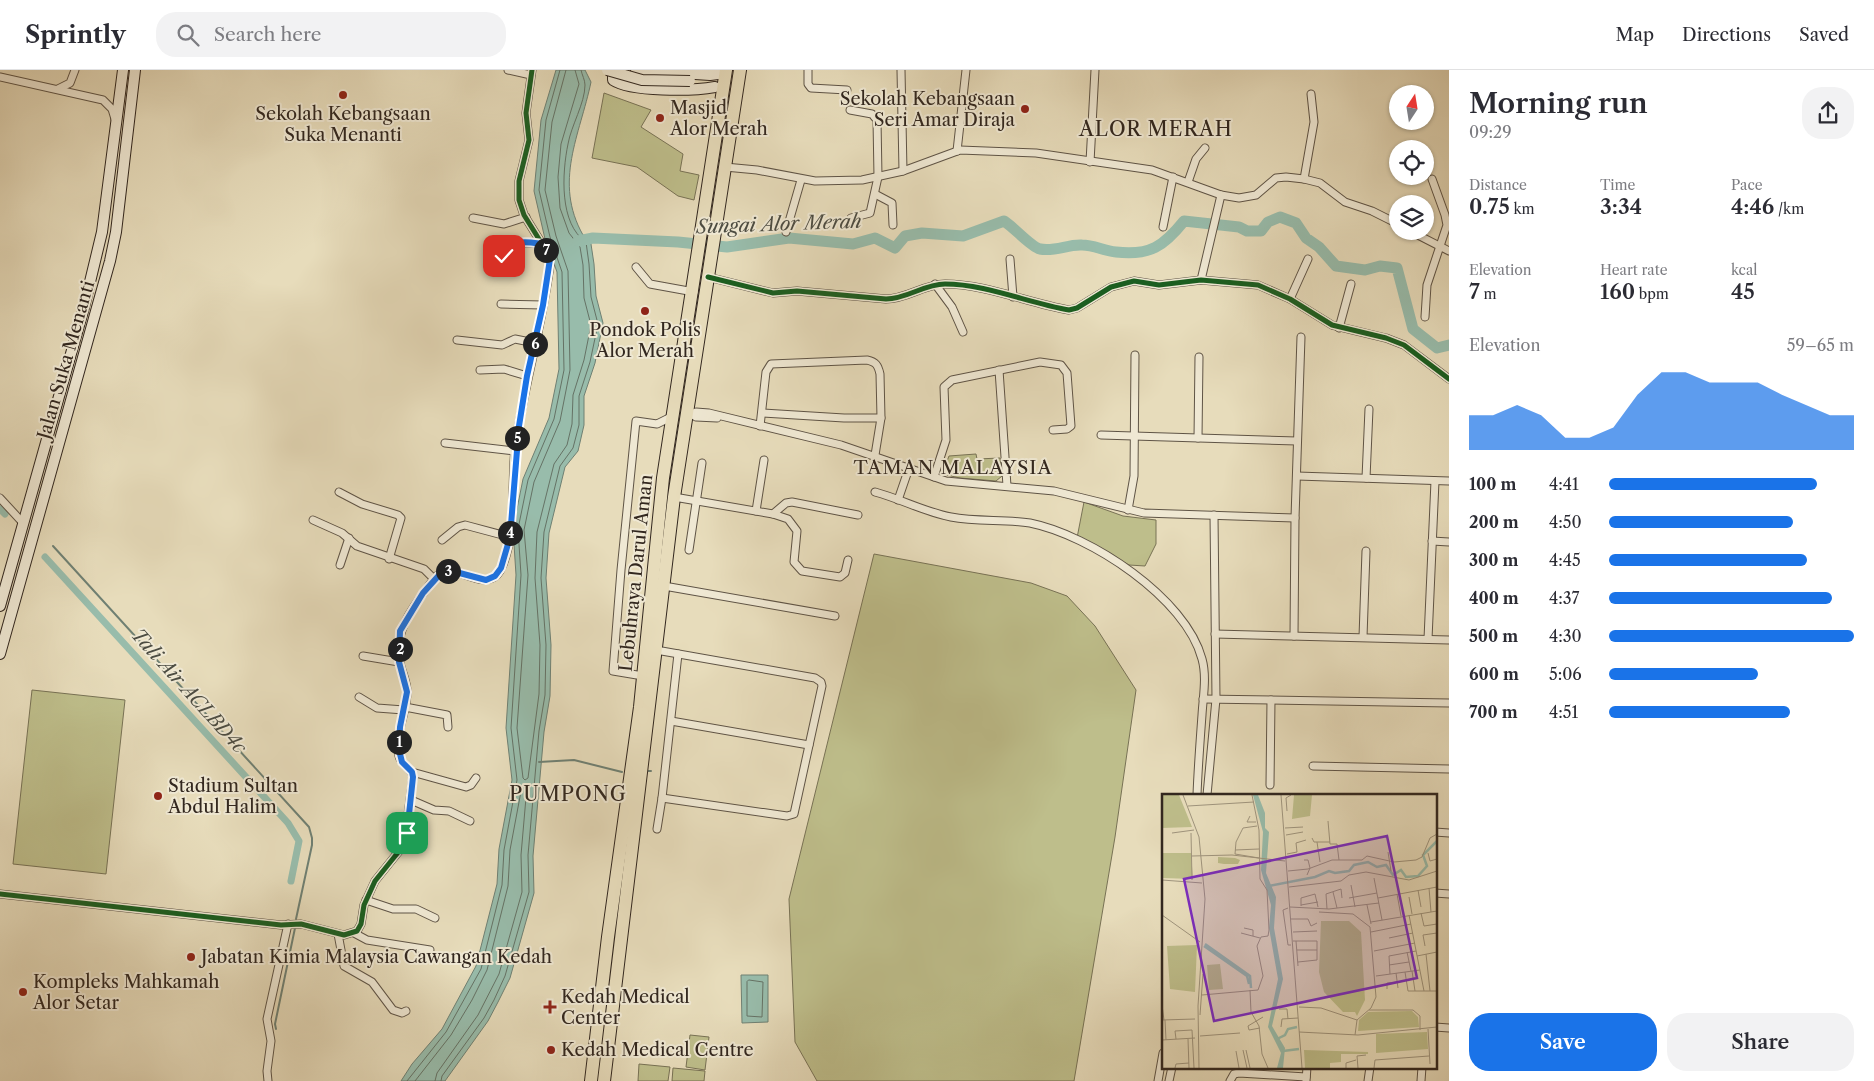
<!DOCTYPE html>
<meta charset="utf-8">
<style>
:root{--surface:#fff;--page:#f2f2f3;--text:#2b2b33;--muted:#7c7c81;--line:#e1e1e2;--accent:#1a73e8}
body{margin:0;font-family:"Libre Caslon Text",serif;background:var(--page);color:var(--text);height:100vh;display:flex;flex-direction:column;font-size:19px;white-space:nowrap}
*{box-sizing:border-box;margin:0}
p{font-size:16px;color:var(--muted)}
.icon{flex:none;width:28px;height:28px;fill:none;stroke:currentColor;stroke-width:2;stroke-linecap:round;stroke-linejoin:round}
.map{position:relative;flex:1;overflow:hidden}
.panel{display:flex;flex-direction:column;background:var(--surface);width:425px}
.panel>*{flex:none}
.needle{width:32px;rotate:12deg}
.fabs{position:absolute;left:1389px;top:15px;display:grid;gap:10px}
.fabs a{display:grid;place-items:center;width:45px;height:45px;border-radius:50%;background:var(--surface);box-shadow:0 1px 4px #0004;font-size:25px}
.pin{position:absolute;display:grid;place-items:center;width:42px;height:42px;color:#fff;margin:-21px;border-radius:10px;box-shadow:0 2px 8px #0006}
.km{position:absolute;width:25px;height:25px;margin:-12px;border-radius:50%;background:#222;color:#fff;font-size:14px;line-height:25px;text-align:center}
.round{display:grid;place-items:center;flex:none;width:52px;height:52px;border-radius:20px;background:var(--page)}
.headline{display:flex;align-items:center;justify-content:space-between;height:85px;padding:0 20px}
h1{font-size:28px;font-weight:600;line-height:38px}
.stats{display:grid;grid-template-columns:repeat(3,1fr);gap:8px;height:85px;padding:5px 20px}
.stats div{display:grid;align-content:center}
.stats b{font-size:21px;font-weight:600}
.stats small{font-size:14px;font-weight:400}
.stats p{font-size:14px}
.chart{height:140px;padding:10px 20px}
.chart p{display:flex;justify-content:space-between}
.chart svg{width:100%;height:90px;margin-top:5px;fill:var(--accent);opacity:.7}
.cta{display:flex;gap:10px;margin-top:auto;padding:10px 20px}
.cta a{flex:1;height:58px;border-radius:20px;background:var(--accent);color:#fff;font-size:20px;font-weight:600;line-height:58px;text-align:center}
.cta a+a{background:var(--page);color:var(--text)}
ul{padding:0 20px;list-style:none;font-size:16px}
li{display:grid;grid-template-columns:80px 60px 1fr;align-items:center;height:38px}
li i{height:12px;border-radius:6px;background:var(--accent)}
header{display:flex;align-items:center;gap:30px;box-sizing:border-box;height:70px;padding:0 25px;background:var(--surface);border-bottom:1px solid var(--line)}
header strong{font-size:24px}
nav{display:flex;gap:28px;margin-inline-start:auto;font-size:18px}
.search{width:350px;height:45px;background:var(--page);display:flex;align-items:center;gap:12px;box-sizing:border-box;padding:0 18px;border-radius:20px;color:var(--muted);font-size:19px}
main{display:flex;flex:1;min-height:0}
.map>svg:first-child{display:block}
.green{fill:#bebe8b;stroke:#787255}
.water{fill:#98bcab;stroke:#6f8073}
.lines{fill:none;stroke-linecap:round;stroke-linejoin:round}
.shore{stroke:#657265;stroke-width:1}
.stream{stroke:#6f8073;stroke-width:2}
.canal{stroke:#98bcab;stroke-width:7}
.river{stroke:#98bcab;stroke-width:11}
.street-casing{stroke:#5f5446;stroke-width:9}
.secondary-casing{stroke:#32271f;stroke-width:12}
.highway-casing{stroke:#32271f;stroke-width:14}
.street{stroke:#efe8d3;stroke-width:7}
.secondary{stroke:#efe8d3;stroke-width:10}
.highway{stroke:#e7dcbb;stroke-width:12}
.secondary-bridge-casing{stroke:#32271f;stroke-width:12;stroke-linecap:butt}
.secondary-bridge{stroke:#efe8d3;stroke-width:10}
.cycleway-casing{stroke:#efe8d3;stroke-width:8}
.cycleway{stroke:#1b5e20;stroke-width:5}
.route-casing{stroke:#fff;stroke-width:10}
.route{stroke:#1a73e8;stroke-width:6}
.poi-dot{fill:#8f2418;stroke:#efe8d3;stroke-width:2}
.labels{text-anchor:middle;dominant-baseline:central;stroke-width:4;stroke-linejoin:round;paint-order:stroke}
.poi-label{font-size:18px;fill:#32271f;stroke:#efe8d3;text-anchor:start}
.street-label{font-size:18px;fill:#32271f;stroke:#efe8d3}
.water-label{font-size:19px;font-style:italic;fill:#4c4c42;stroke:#efe8d3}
.neighbourhood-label{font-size:19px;letter-spacing:1px;fill:#32271f;stroke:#efe8d3}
.quarter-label{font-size:20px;letter-spacing:1px;fill:#32271f;stroke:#efe8d3}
.inset-river{fill:none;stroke:#98bcab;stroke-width:2.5}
.inset-road{fill:none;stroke:#9f947d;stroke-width:1}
.view{fill:#7b2cbf;fill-opacity:0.15;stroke:#7b2cbf;stroke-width:2.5}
.inset-edge{fill:none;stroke:#32271f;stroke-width:2.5}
</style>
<header>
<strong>Sprintly</strong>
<div class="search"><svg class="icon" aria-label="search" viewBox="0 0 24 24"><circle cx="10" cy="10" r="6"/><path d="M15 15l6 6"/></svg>Search here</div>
<nav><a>Map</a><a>Directions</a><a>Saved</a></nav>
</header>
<main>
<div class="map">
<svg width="1449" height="1011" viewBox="0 0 1449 1011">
<rect width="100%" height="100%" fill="#e7dcbb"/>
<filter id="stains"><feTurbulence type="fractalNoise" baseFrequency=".004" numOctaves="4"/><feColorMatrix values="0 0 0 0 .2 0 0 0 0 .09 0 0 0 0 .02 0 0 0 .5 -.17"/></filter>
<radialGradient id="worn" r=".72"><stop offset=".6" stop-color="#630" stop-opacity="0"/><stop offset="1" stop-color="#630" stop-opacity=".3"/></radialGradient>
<!-- green -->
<g class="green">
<polygon points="604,23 651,40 641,57 683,84 680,101 699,105 694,130 678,126 637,97 592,88"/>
<polygon points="976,384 977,389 1000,388 1002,406 996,411 960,408 942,404 949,386"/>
<polygon points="1084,432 1123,446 1156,450 1156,474 1145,496 1129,495 1077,468"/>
<polygon points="874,484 1031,513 1067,526 1095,556 1136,620 1115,767 1074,1011 817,1011 795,972 789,829"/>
<polygon points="32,620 125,630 106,804 13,794"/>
<polygon points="690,965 709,967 705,1000 686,997"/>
<polygon points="639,994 670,997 668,1011 638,1011"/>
<polygon points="673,998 705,1001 704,1011 672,1011"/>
</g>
<!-- water -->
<g class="water">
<path d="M556 0H585L591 12C580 65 553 112 583 165L593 168 591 174 594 194 596 226 603 253 595 293 584 326V355L578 381 565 397 549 463 546 508 551 575 550 626 544 662 533 786 534 823 510 908 498 932 488 951 445 1011H401L412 994 442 959 476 896 497 814 499 779 512 710 506 658 516 505 513 459 523 409 549 348 559 299 557 202 545 169 534 121 541 50Z"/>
<polygon points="741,905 768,905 768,952 742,953"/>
</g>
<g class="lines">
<!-- shore -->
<g class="shore">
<polyline points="566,0 552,52 545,120 556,166 568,201 570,300 560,351 534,412 524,460 528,505 517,658 523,708 525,710 528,708 539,624 540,575 535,508 537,462 554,394 567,375 572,354 573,325 584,290 591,255 584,228 583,195 580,177 569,163 560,138 558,107 561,74 579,14 575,0"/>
<polygon points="749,910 763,912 762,947 747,946 747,912"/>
<polyline points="407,1011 446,962 481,899 502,815 504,780 517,710 511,658 521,505 518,459 528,410 554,349 564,300 562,202 550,167 539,120 546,50 560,0"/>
<polyline points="415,1011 451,965 472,930 487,900 508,816 510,780 522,716 525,714 527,716 521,785 522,822 499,904 478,945 437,1003 435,1011"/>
<path d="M441 1011 442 1006 484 948 494 930 505 906 529 822 528 785 539 661 545 625 546 575 541 508 544 462 560 396 573 378 579 355V326L590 292 598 254 591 227 589 194 586 172C559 154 562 103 568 74 571 56 585 33 585 15 585 10 582 5 581 0"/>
</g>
<!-- stream -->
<g class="stream">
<polyline points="53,476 309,757 312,768 312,775 296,849"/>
<polyline points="539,692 574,690 622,702"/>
<polyline points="648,701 651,701"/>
<polyline points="276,959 275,954 295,858"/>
</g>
<!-- canal -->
<g class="canal">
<polyline points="0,439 5,444"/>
<polyline points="45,487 288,753 299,771 291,811"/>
</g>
<!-- river -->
<path class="river" d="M578 171 593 168 678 172 727 177 789 168 853 174 875 168 895 178 905 166 922 163 963 166 1004 151C1015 158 1030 176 1040 179 1055 182 1068 174 1082 175 1094 175 1104 181 1116 182 1150 186 1164 176 1184 151L1239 157 1247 161H1261L1268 152 1280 147 1296 153 1306 168 1319 177 1336 196 1365 200 1380 196 1397 198 1413 259 1437 278 1449 275"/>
<defs>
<g id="street">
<polyline points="508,0 531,5"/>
<polyline points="808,0 808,14 811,18 847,20"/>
<polyline points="901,0 903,101"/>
<polyline points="0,7 103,30 112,39 115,49"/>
<polyline points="58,19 70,13 75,0"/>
<polyline points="850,40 872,44 877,50 878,107 870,143 851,148"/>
<polyline points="957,81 966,0"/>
<polyline points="1090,92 1095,0"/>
<polyline points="725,97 757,100 815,111 862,110 903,101 960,80 1036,83 1152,100 1221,125 1239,128 1256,125 1276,108 1286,107 1304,109 1320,113 1345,132 1372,141 1398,154"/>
<polyline points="1304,109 1314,52 1311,24"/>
<polyline points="1188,112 1196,89 1205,78"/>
<polyline points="875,124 892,133 893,155"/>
<polyline points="473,148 504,154 526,147"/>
<polyline points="1163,157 1173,107"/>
<polyline points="1410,161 1449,181"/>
<polyline points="786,162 801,110"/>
<polyline points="1010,189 1013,227"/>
<path d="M502 197C508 169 518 172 543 174"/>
<polyline points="636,197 650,214 694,222"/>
<path d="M708 207 773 223 797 221 886 229C907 229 924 214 945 214 986 214 1028 233 1069 240L1077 238 1111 217 1134 211 1159 215 1201 210 1258 215 1290 229 1332 255 1386 268 1404 275 1449 309"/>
<polyline points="1201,210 1221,125"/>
<polyline points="935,214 952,237 963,262"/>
<polyline points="1290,229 1308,189"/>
<polyline points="501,234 543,235"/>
<polyline points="1425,247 1427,215 1447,155 1445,145 1432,109"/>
<polyline points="1339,258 1351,214"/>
<polyline points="457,270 502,275 515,269 535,273"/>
<polyline points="480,300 504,299 527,306"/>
<polyline points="999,300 1007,416"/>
<polyline points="690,343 696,347 717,348"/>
<polyline points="763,343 844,348 881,348"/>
<polyline points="692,344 696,342 709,343 841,375 946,411 1054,421 1144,443 1295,448"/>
<path d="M760 356 766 302 771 294 867 290C876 292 878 295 880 304L881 348 875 385"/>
<polyline points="1101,365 1297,371"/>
<polyline points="1198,368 1199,287"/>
<polyline points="445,373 515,381"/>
<polyline points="1297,406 1449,411"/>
<polyline points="934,407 946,370 944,317 952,310 1040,292 1061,295 1067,303 1071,356 1067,359 1053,360"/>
<polyline points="1366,408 1369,339"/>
<polyline points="339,422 362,434 398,445 401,448 389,489"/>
<path d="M875 422C901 429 925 442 951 447 977 452 1004 449 1030 453 1090 465 1186 528 1202 589 1207 607 1203 627 1202 645 1200 672 1198 698 1197 725"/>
<polyline points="674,427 773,444 788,449 797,461 794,492 802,501 840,507 845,503 848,490"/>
<polyline points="0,428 23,453"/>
<polyline points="898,430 909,398"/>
<polyline points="1128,440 1134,406 1135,285"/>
<polyline points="756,441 764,390"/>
<polyline points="773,444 786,433 792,432 858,445"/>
<polyline points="313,450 342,463 357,476 424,499 434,509"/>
<polyline points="442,470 458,457 465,455 510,467"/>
<polyline points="1432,471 1449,472"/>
<polyline points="689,480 702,393"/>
<polyline points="340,495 349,468"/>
<polyline points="664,516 835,546"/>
<polyline points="1215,564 1449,570"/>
<polyline points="1294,566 1295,448 1301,267"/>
<polyline points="1363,567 1366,481"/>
<polyline points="1428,569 1435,411"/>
<polyline points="656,580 815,608 821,612 822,616 794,744 787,746 662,728"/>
<polyline points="363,586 399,592"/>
<polyline points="643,606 613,601 621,500 636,351 657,354 673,346"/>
<polyline points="359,627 377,638 404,640"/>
<polyline points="1203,629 1449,633"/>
<polyline points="405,637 447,645 448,657"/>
<polyline points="671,651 809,675"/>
<polyline points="1313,696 1449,699"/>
<polyline points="412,702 466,717 471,715 476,708"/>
<polyline points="1270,715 1271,630"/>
<polyline points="1207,725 1216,629 1214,445"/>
<polyline points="411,730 434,740 449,741 470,751"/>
<polyline points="657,759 662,728 678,584"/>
<polyline points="1435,762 1449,763"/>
<polyline points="1435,823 1449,824"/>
<path d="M0 824 281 855 301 854 344 865 357 861 361 854 364 835 375 811 404 775 413 707C412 698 401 695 399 686 394 664 407 643 407 622 407 611 402 603 400 593 393 564 411 539 428 517 433 510 440 499 451 501 465 502 489 520 500 501 517 469 511 414 515 378 524 316 542 257 550 195L547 182 524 145 519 130V111L529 70 526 43 532 0"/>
<polyline points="366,830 393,839 416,839 435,848"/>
<polyline points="354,863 367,870 430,880"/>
<polyline points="338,864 344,896 372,912 393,940 402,943 406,941"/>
<polyline points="1435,957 1449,958"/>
<polyline points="268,1011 267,1001 271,971 267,949 288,854"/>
<polyline points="1158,1011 1163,983"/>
<polyline points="1169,1011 1172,997"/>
<polyline points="1230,1011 1234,1004 1239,1003 1306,1007"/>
<polyline points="1306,1011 1307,997"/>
<polyline points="1368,1011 1370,997"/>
<polyline points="1421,1011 1422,997"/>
</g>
<g id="secondary">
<path d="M613 0V10C631 22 693 21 715 17"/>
<polyline points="636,0 710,5 726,3"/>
<polyline points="0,536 83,241 102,162 123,0"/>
<polyline points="0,584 110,191 116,162 135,0"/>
</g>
<g id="highway">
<polyline points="591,1011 608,867 640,637 663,408 726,0"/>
<polyline points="604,1011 674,427 740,0"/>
</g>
</defs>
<!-- street casing -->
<use href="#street" class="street-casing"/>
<!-- secondary casing -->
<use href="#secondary" class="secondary-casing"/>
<!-- highway casing -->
<use href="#highway" class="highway-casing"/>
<!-- street -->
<use href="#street" class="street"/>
<!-- secondary -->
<use href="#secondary" class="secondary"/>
<!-- highway -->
<use href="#highway" class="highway"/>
<defs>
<polyline id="secondary-bridge" points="607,0 642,10 690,11"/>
</defs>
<!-- secondary-bridge casing -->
<use href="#secondary-bridge" class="secondary-bridge-casing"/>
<!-- secondary-bridge -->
<use href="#secondary-bridge" class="secondary-bridge"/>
<defs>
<g id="cycleway">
<path d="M708 207 773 223 797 221 886 229C907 229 924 214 945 214 986 214 1028 233 1069 240L1077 238 1111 217 1134 211 1159 215 1201 210 1258 215 1290 229 1332 255 1386 268 1404 275 1449 309"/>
<path d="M0 824 281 855 301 854 344 865 357 861 361 854 364 835 375 811 404 775 413 707C412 698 401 695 399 686 394 664 407 643 407 622 407 611 402 603 400 593 393 564 411 539 428 517 433 510 440 499 451 501 465 502 489 520 500 501 517 469 511 414 515 378 524 316 542 257 550 195L547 182 524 145 519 130V111L529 70 526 43 532 0"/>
</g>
</defs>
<!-- cycleway casing -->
<use href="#cycleway" class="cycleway-casing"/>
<!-- cycleway -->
<use href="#cycleway" class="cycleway"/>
</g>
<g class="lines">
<defs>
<path id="route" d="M407 763 413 707 412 702 402 692 399 680 400 657 407 622 399 592 400 561 423 523 441 503 452 501 486 510 495 506 501 498 510 467 519 356 527 306 543 235 550 189 543 174C527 172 512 168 504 186"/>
</defs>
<!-- route casing -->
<use href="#route" class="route-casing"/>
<!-- route -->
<use href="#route" class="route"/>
</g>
<!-- markers -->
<g class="poi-dot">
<circle cx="343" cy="25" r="5"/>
<circle cx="1025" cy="39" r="5"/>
<circle cx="660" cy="48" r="5"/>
<circle cx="645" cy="241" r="5"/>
<circle cx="158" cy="726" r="5"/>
<circle cx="191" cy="887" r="5"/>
<circle cx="23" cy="922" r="5"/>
<path d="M547.5 929.5h5v5h5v5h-5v5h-5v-5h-5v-5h5z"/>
<circle cx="551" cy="980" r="5"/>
</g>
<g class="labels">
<!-- poi labels -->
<g class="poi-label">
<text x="1015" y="29" text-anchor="end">Sekolah Kebangsaan<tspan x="1015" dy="21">Seri Amar Diraja</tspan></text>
<text x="670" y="38">Masjid<tspan x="670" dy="21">Alor Merah</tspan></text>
<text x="343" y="44" text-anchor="middle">Sekolah Kebangsaan<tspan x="343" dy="21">Suka Menanti</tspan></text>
<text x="645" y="260" text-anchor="middle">Pondok Polis<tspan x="645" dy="21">Alor Merah</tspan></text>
<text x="168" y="716">Stadium Sultan<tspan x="168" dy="21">Abdul Halim</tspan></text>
<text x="201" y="887">Jabatan Kimia Malaysia Cawangan Kedah</text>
<text x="33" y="912">Kompleks Mahkamah<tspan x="33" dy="21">Alor Setar</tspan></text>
<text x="561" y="927">Kedah Medical<tspan x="561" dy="21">Center</tspan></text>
<text x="561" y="980">Kedah Medical Centre</text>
</g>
<!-- street labels -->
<g class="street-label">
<text transform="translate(66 290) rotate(-74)">Jalan Suka Menanti</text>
<text transform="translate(636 503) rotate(-84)">Lebuhraya Darul Aman</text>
</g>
<!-- water labels -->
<g class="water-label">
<text transform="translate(779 154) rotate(-2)">Sungai Alor Merah</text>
<text transform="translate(189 621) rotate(48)">Tali Air ACLBD4c</text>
</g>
<!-- neighbourhood labels -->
<g class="neighbourhood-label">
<text x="953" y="397">TAMAN MALAYSIA</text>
</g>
<!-- quarter labels -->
<g class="quarter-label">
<text x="1156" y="59">ALOR MERAH</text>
<text x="568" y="724">PUMPONG</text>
</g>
</g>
<!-- overview -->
<g transform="translate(1162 724)">
<rect width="275" height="275" fill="#e7dcbb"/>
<path d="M0 1H17L30 33 0 34ZM132 1H150L148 22 130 25ZM0 59H29L31 85 0 84ZM56 63 73 64 78 66 76 70H62L56 69ZM159 127H187L199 138 203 206 195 222 193 218H181L162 198 157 178ZM35 151 33 198 8 195 5 152ZM58 170 61 195 47 196 45 171ZM250 217 256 223 257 233 196 237 197 226 206 218ZM265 238 266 255 214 259V240ZM142 256 206 258V260H179V268L168 269V274H143Z" fill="#bebe8b"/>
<path d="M91 1H96L103 19V34L107 38 104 79 114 103 112 134 121 185 110 232 123 254 121 274H115L119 259 106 233 116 185 107 134 109 111 99 76 101 38Z" fill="#98bcab"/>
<path class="inset-river" d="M107 92 153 83 167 77 173 79 187 77 192 71 206 68 215 73 224 71 231 81 239 76 244 83 256 82 265 72 261 61 275 47M43 150 88 182 89 194M42 152 85 182 87 190M115 245 123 241 126 235 135 233M121 257 137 255"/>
<path class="inset-road" d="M21 1 37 43 43 105 36 212 37 274M119 1 140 274M26 12 92 8M125 17 124 4 129 1M88 22 85 28H94M166 27 168 50H175L177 66M95 32 81 34 74 48 73 60 97 64M123 34 141 33M10 39 32 36M29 39 30 86M124 41 141 38M150 44 152 48H168M155 48 158 68M73 56 97 55M226 58 229 77M266 59 268 67 275 65M125 60 135 58 134 49 144 46M30 62 70 61 123 67M142 66H146L148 74 145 81M126 77 146 75 170 66H200L205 62 232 68 254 66 260 63 268 44 275 40M212 84 220 126M0 86 40 89M189 91 193 113M127 93 179 87 187 81 204 78 247 86 275 77M267 94 269 118M256 96 259 113M171 98 175 114M235 100 239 122M247 103 250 120M187 104 215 99M216 104 275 93M139 111 156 108M205 111 209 130M139 112V104L153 100 156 113M128 113 167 115 217 109M126 114 121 116 126 151H129M165 115 164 100 179 95 180 104M157 118 191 120 208 133 214 203 209 214 195 226M259 119 262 132 275 130M0 121 38 148M247 121 262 197M129 125H146L149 132 155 129M209 128 275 117M82 134 91 136V142M131 138 155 137M209 138 249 130M79 139 98 144M227 144 251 139M131 147H155V166L136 168M134 147 136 172M263 152 261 141 275 139M135 156H155M212 157 253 149M245 158 249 177M264 160 268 197M255 162 275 158M227 171 247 168M250 177 253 197M243 178 246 197H275M234 179 236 194M228 180 227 162 254 157M214 182 258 176M225 195V189L235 188M88 196 89 218 97 232 100 260 106 274M40 201 96 196 101 182 95 152 99 143 106 142 107 136 105 96 98 85 97 36 90 1M0 211 2 226M137 213 159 214 195 226M117 215H125L126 225M207 216H251L258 222V236M38 221 41 180M0 226 33 225M3 226 4 246M119 233 120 225 136 224M98 234 87 236 86 232 101 223M266 235 268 270M137 238 196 241 275 233M193 241 195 226M38 242 78 239M14 245 13 237 30 236 32 274M26 245 27 274M0 246 33 244M81 256 85 274M84 256 88 274M74 257 77 274M13 274 14 270 27 269M184 274V269L194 266M196 274 195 262 204 261M212 274 213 266 267 262"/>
<path class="view" d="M225 42 255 184 52 227 22 85Z"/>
<rect width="275" height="275" class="inset-edge"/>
</g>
<rect width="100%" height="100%" filter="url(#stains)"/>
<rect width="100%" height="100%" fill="url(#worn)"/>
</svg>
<div class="fabs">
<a><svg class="needle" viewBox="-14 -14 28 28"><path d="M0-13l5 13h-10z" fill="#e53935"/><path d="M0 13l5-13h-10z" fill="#7c7c81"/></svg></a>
<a><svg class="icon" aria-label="locate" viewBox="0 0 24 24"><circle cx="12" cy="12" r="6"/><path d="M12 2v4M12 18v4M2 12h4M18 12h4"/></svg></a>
<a><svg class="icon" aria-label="layers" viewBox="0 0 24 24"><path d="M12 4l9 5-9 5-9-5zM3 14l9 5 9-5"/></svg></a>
</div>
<div class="pin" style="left:407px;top:763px;background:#1e9e55"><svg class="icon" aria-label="arrive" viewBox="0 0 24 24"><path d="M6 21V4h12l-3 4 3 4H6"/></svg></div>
<div class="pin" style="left:504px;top:186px;background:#d93025"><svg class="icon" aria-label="check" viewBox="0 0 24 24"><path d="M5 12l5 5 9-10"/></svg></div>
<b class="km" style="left:399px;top:672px">1</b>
<b class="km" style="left:400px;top:579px">2</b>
<b class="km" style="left:448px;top:501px">3</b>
<b class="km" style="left:510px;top:463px">4</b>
<b class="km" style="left:517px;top:368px">5</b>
<b class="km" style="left:535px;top:274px">6</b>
<b class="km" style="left:546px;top:180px">7</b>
</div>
<section class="panel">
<div class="headline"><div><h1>Morning run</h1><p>09:29</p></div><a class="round"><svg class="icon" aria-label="share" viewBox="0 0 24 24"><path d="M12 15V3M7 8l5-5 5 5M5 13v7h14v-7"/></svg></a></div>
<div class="stats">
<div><p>Distance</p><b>0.75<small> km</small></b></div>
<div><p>Time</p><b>3:34</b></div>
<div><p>Pace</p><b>4:46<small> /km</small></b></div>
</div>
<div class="stats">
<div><p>Elevation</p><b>7<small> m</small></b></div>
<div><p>Heart rate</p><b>160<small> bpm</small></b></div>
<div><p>kcal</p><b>45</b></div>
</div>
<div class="chart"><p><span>Elevation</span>59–65 m</p>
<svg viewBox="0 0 160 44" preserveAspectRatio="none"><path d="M0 44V27L10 27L20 22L30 27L40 38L50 38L60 33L70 17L80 6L90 6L100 11L110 11L120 11L130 17L140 22L150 27L160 27V44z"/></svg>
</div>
<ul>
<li><b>100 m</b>4:41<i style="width:85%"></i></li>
<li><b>200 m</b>4:50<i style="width:75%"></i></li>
<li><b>300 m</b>4:45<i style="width:81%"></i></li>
<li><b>400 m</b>4:37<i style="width:91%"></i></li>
<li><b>500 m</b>4:30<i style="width:100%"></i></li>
<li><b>600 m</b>5:06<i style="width:61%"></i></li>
<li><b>700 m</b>4:51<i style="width:74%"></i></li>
</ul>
<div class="cta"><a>Save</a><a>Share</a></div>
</section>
</main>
